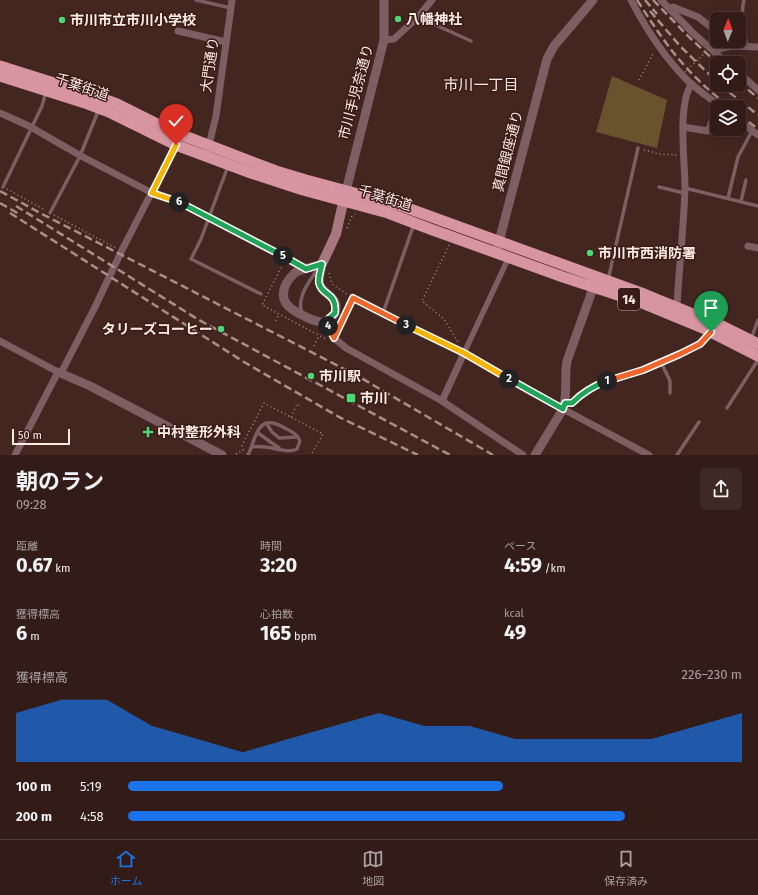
<!DOCTYPE html>
<html lang="ja">
<meta charset="utf-8">
<style>
:root{--surface:#331c18;--page:#3e2925;--text:#f1f3f6;--muted:#a9a1a2;--line:#4e3a37;--accent:#1a73e8}
body{margin:0;font-family:"Fira Sans","Noto Sans JP",sans-serif;background:var(--page);color:var(--text);height:100vh;display:flex;flex-direction:column;font-size:15px;white-space:nowrap}
*{box-sizing:border-box;margin:0}
p{font-size:13px;color:var(--muted)}
.icon{flex:none;width:22px;height:22px;fill:none;stroke:currentColor;stroke-width:2;stroke-linecap:round;stroke-linejoin:round}
.map{position:relative;height:455px;overflow:hidden}
.panel{display:flex;flex-direction:column;background:var(--surface);flex:1}
.panel>*{flex:none}
.needle{width:26px;rotate:1deg}
.fabs{position:absolute;left:710px;top:12px;display:grid;gap:8px}
.fabs a{display:grid;place-items:center;width:36px;height:36px;border-radius:6px;background:var(--surface);box-shadow:0 2px 10px #0003,0 0 0 1px var(--line);font-size:20px}
.scale{position:absolute;left:12px;bottom:10px;width:58px;box-sizing:border-box;padding-left:4px;border:2px solid #feeae5;border-top:0;font-size:11px;line-height:14px;white-space:nowrap;color:#feeae5;-webkit-text-stroke:3px #391c17;paint-order:stroke}
.pin{position:absolute;display:grid;place-items:center;width:34px;height:34px;color:#fff;margin:-41px -17px;border-radius:50% 50% 50% 0;rotate:-45deg;box-shadow:0 0 4px #0007}
.pin .icon{rotate:45deg}
.km{position:absolute;width:20px;height:20px;margin:-10px;border-radius:50%;background:#222;color:#fff;font-size:11px;line-height:20px;text-align:center}
.round{display:grid;place-items:center;flex:none;width:42px;height:42px;border-radius:6px;background:var(--page)}
.head{display:flex;align-items:center;justify-content:space-between;height:68px;padding:0 16px}
h1{font-size:22px;font-weight:700;line-height:30px}
.figures{display:grid;grid-template-columns:repeat(3,1fr);gap:6px;height:68px;padding:4px 16px}
.figures div{display:grid;align-content:center}
.figures b{font-size:20px;font-weight:700}
.figures small{font-size:11px;font-weight:400}
.figures p{font-size:11px}
.chart{height:112px;padding:8px 16px}
.chart p{display:flex;justify-content:space-between}
.chart svg{width:100%;height:72px;margin-top:4px;fill:var(--accent);opacity:.7}
ul{padding:0 16px;list-style:none;font-size:13px}
li{display:grid;grid-template-columns:64px 48px 1fr;align-items:center;height:30px}
li i{height:10px;border-radius:5px;background:var(--accent)}
.menu{display:flex;justify-content:space-around;align-items:center;height:56px;border-top:1px solid var(--line);background:var(--surface);font-size:11px;color:var(--muted)}
.menu a{display:grid;justify-items:center;gap:2px}
.menu .active{color:var(--accent)}
.map>svg:first-child{display:block}
.green{fill:#69532f}
.lines{fill:none;stroke-linecap:round;stroke-linejoin:round}
.path{stroke:#a58c87;stroke-width:1.5;stroke-dasharray:1 3;stroke-linecap:butt}
.service{stroke:#7c5e63;stroke-width:3.5}
.pedestrian{stroke:#7c5e63;stroke-width:5.5}
.minor{stroke:#7c5e63;stroke-width:7}
.tertiary{stroke:#7c5e63;stroke-width:9}
.secondary{stroke:#a77880;stroke-width:10}
.trunk{stroke:#d794a1;stroke-width:11}
.rail{stroke:#a88f8a;stroke-width:2.5;stroke-dasharray:8 4;stroke-linecap:butt}
.path-bridge{stroke:#a58c87;stroke-width:1.5;stroke-dasharray:1 3;stroke-linecap:butt}
.split-1-casing{stroke:#fff;stroke-width:8}
.split-2-casing{stroke:#fff;stroke-width:8}
.split-3-casing{stroke:#fff;stroke-width:8}
.split-4-casing{stroke:#fff;stroke-width:8}
.split-5-casing{stroke:#fff;stroke-width:8}
.split-6-casing{stroke:#fff;stroke-width:8}
.split-7-casing{stroke:#fff;stroke-width:8}
.split-1{stroke:#f0652b;stroke-width:5}
.split-2{stroke:#22a559;stroke-width:5}
.split-3{stroke:#f5b400;stroke-width:5}
.split-4{stroke:#f0652b;stroke-width:5}
.split-5{stroke:#22a559;stroke-width:5}
.split-6{stroke:#22a559;stroke-width:5}
.split-7{stroke:#f5b400;stroke-width:5}
.poi-dot{fill:#4bd677;stroke:#391c17;stroke-width:1.5}
.labels{text-anchor:middle;dominant-baseline:central;stroke-width:3;stroke-linejoin:round;paint-order:stroke}
.shield{fill:#391c17;stroke:#c3aca7;stroke-width:1}
.shield-label{font-size:13px;font-weight:bold;fill:#feeae5}
.poi-label{font-size:14px;font-weight:bold;fill:#feeae5;stroke:#391c17;text-anchor:start}
.street-label{font-size:14px;fill:#feeae5;stroke:#391c17}
.neighbourhood-label{font-size:15px;fill:#feeae5;stroke:#391c17}
</style>
<div class="map">
<svg width="758" height="455" viewBox="0 0 758 455">
<rect width="100%" height="100%" fill="#442620"/>
<!-- green -->
<polygon class="green" points="612,76 667,100 657,148 596,132"/>
<g class="lines">
<!-- path -->
<g class="path">
<polyline points="697,60 700,63"/>
<polyline points="639,80 654,52"/>
<polyline points="644,150 660,154 677,155"/>
<polyline points="7,189 45,210"/>
<polyline points="54,215 116,248"/>
<polyline points="347,228 352,216 355,214"/>
<polyline points="449,245 422,301 444,319 458,342"/>
<polyline points="283,264 262,305 326,339"/>
<polyline points="329,273 332,284 348,295"/>
<polyline points="276,321 279,314"/>
<polyline points="314,346 319,336"/>
<polyline points="291,417 297,404 302,407"/>
<polyline points="236,454 243,450 242,445 264,403 323,434 311,455"/>
</g>
<!-- service -->
<g class="service">
<polyline points="196,0 231,8"/>
<path d="M744 0C740 16 744 30 747 46"/>
<polyline points="418,17 471,41"/>
<polyline points="228,166 201,239 191,259 261,294"/>
<polyline points="3,187 42,106 46,92"/>
<polyline points="659,187 684,193"/>
<polyline points="685,188 758,206"/>
<polyline points="728,198 738,157 752,131"/>
<polyline points="741,201 746,180"/>
<polyline points="50,213 80,156 99,109"/>
<polyline points="608,280 638,148"/>
<path d="M302 313C296 298 309 282 317 270"/>
<polyline points="383,313 414,224"/>
<polyline points="751,339 758,320"/>
<polyline points="661,362 670,381 670,393"/>
<polyline points="727,408 758,360"/>
<polyline points="266,423 272,432 279,438 298,437"/>
<polyline points="258,433 279,448"/>
<path d="M248 455C257 437 256 413 283 427 290 431 297 433 300 441L297 449C287 455 268 444 252 447"/>
<polyline points="677,455 699,422"/>
</g>
<!-- pedestrian -->
<polyline class="pedestrian" points="334,338 353,298 464,353 509,257"/>
<!-- minor -->
<g class="minor">
<path d="M631 0C646 29 664 57 687 80 697 90 710 98 721 107"/>
<polyline points="661,0 693,33 727,63"/>
<polyline points="673,7 698,17 717,32"/>
<polyline points="178,31 226,42"/>
<polyline points="384,40 394,39 418,17 432,0"/>
<path d="M714 52C726 43 744 47 758 47"/>
<polyline points="739,73 758,90"/>
<polyline points="0,113 29,126 81,156 152,193 174,200 209,217 306,269"/>
<polyline points="739,121 758,135"/>
<polyline points="683,127 708,131 717,109"/>
<polyline points="208,149 216,116 232,0"/>
<polyline points="748,246 758,248"/>
<path d="M677 306C679 267 684 226 685 187 685 163 677 102 692 84"/>
<polyline points="326,321 334,338 346,348 442,401 523,455"/>
<polyline points="0,341 58,372 15,455"/>
<polyline points="61,373 95,307 122,250 176,145"/>
<polyline points="442,401 464,353 563,409 649,455"/>
<polyline points="565,403 572,403 580,395 597,385 643,370 680,354 700,343 711,332"/>
</g>
<!-- tertiary -->
<g class="tertiary">
<polyline points="346,191 384,40 384,0"/>
<polyline points="496,253 547,59 554,46 593,0"/>
<path d="M322 264C321 270 318 279 320 285 324 295 340 298 335 312 329 328 313 321 304 316 289 309 278 301 286 284 289 279 292 275 296 272 304 268 314 267 322 264Z"/>
<polyline points="58,372 90,386 222,455"/>
<path d="M535 455 563 409C568 394 564 377 567 361L596 280"/>
</g>
<!-- secondary -->
<polyline class="secondary" points="322,264 336,234 345,194"/>
<!-- trunk -->
<g class="trunk">
<polyline points="0,66 95,96 117,104 169,130 276,171 306,180 399,205 644,294 720,325 758,344"/>
<polyline points="0,76 88,104 109,112 176,145 251,173 303,190 388,213 430,229 563,277 642,303 705,329 758,356"/>
</g>
<!-- rail -->
<g class="rail">
<path d="M637 0C652 23 666 45 684 65 698 81 713 94 730 107"/>
<polyline points="645,0 657,14"/>
<polyline points="653,0 689,37 717,63"/>
<polyline points="650,11 680,46 717,82"/>
<polyline points="739,82 758,98"/>
<polyline points="720,85 758,115"/>
<polyline points="739,115 758,129"/>
<polyline points="0,191 42,214 356,375 493,455"/>
<polyline points="0,203 19,214"/>
<polyline points="16,206 199,320 450,455"/>
<polyline points="10,213 244,362 339,417 418,455"/>
</g>
<!-- path-bridge -->
<polyline class="path-bridge" points="685,72 713,45"/>
</g>
<g class="lines">
<defs>
<polyline id="split-1" points="607,381 643,370 680,354 700,344 711,332"/>
<path id="split-2" d="M509 379 563 409 565 403H572C582 393 593 386 607 381"/>
<polyline id="split-3" points="406,325 464,353 509,379"/>
<polyline id="split-4" points="328,326 334,338 353,298 406,325"/>
<path id="split-5" d="M283 256 306 269 322 264C321 270 318 277 319 283 322 297 337 291 335 313L326 321 328 326"/>
<polyline id="split-6" points="179,202 283,256"/>
<polyline id="split-7" points="176,145 152,193 179,202"/>
</defs>
<!-- split-1 casing -->
<use href="#split-1" class="split-1-casing"/>
<!-- split-2 casing -->
<use href="#split-2" class="split-2-casing"/>
<!-- split-3 casing -->
<use href="#split-3" class="split-3-casing"/>
<!-- split-4 casing -->
<use href="#split-4" class="split-4-casing"/>
<!-- split-5 casing -->
<use href="#split-5" class="split-5-casing"/>
<!-- split-6 casing -->
<use href="#split-6" class="split-6-casing"/>
<!-- split-7 casing -->
<use href="#split-7" class="split-7-casing"/>
<!-- split-1 -->
<use href="#split-1" class="split-1"/>
<!-- split-2 -->
<use href="#split-2" class="split-2"/>
<!-- split-3 -->
<use href="#split-3" class="split-3"/>
<!-- split-4 -->
<use href="#split-4" class="split-4"/>
<!-- split-5 -->
<use href="#split-5" class="split-5"/>
<!-- split-6 -->
<use href="#split-6" class="split-6"/>
<!-- split-7 -->
<use href="#split-7" class="split-7"/>
</g>
<!-- markers -->
<g class="poi-dot">
<circle cx="398" cy="19" r="4"/>
<circle cx="62" cy="20" r="4"/>
<circle cx="590" cy="253" r="4"/>
<circle cx="221" cy="329" r="4"/>
<circle cx="311" cy="376" r="4"/>
<rect x="346" y="393" width="10" height="10" rx="2"/>
<path d="M146 426h4v4h4v4h-4v4h-4v-4h-4v-4h4z"/>
</g>
<g class="labels">
<!-- shield labels -->
<rect class="shield" x="618" y="288" width="22" height="22" rx="3"/>
<g class="shield-label">
<text x="629" y="299">14</text>
</g>
<!-- poi labels -->
<g class="poi-label">
<text x="406" y="19">八幡神社</text>
<text x="70" y="20">市川市立市川小学校</text>
<text x="598" y="253">市川市西消防署</text>
<text x="213" y="329" text-anchor="end">タリーズコーヒー</text>
<text x="319" y="376">市川駅</text>
<text x="360" y="398">市川</text>
<text x="157" y="432">中村整形外科</text>
</g>
<!-- street labels -->
<g class="street-label">
<text transform="translate(210 65) rotate(-82)">大門通り</text>
<text transform="translate(82 87) rotate(19)">千葉街道</text>
<text transform="translate(356 92) rotate(-75)">市川手児奈通り</text>
<text transform="translate(508 151) rotate(-76)">真間銀座通り</text>
<text transform="translate(385 198) rotate(17)">千葉街道</text>
</g>
<!-- neighbourhood labels -->
<g class="neighbourhood-label">
<text x="481" y="85">市川一丁目</text>
</g>
</g>
</svg>
<div class="fabs">
<a><svg class="needle" viewBox="-14 -14 28 28"><path d="M0-13l5 13h-10z" fill="#e53935"/><path d="M0 13l5-13h-10z" fill="#a9a1a2"/></svg></a>
<a><svg class="icon" aria-label="locate" viewBox="0 0 24 24"><circle cx="12" cy="12" r="6"/><path d="M12 2v4M12 18v4M2 12h4M18 12h4"/></svg></a>
<a><svg class="icon" aria-label="layers" viewBox="0 0 24 24"><path d="M12 4l9 5-9 5-9-5zM3 14l9 5 9-5"/></svg></a>
</div>
<div class="scale">50 m</div>
<div class="pin" style="left:711px;top:332px;background:#1e9e55"><svg class="icon" aria-label="arrive" viewBox="0 0 24 24"><path d="M6 21V4h12l-3 4 3 4H6"/></svg></div>
<div class="pin" style="left:176px;top:145px;background:#d93025"><svg class="icon" aria-label="check" viewBox="0 0 24 24"><path d="M5 12l5 5 9-10"/></svg></div>
<b class="km" style="left:607px;top:381px">1</b>
<b class="km" style="left:509px;top:379px">2</b>
<b class="km" style="left:406px;top:325px">3</b>
<b class="km" style="left:328px;top:326px">4</b>
<b class="km" style="left:283px;top:256px">5</b>
<b class="km" style="left:179px;top:202px">6</b>
</div>
<section class="panel">
<div class="head"><div><h1>朝のラン</h1><p>09:28</p></div><a class="round"><svg class="icon" aria-label="share" viewBox="0 0 24 24"><path d="M12 15V3M7 8l5-5 5 5M5 13v7h14v-7"/></svg></a></div>
<div class="figures">
<div><p>距離</p><b>0.67<small> km</small></b></div>
<div><p>時間</p><b>3:20</b></div>
<div><p>ペース</p><b>4:59<small> /km</small></b></div>
</div>
<div class="figures">
<div><p>獲得標高</p><b>6<small> m</small></b></div>
<div><p>心拍数</p><b>165<small> bpm</small></b></div>
<div><p>kcal</p><b>49</b></div>
</div>
<div class="chart"><p><span>獲得標高</span>226–230 m</p>
<svg viewBox="0 0 160 44" preserveAspectRatio="none"><path d="M0 44V14L10 6L20 6L30 22L40 30L50 38L60 30L70 22L80 14L90 22L100 22L110 30L120 30L130 30L140 30L150 22L160 14V44z"/></svg>
</div>
<ul>
<li><b>100 m</b>5:19<i style="width:61%"></i></li>
<li><b>200 m</b>4:58<i style="width:81%"></i></li>
</ul>
</section>
<nav class="menu">
<a class="active"><svg class="icon" aria-label="home" viewBox="0 0 24 24"><path d="M3 11l9-7 9 7M6 9v11h12V9"/></svg>ホーム</a>
<a><svg class="icon" aria-label="map" viewBox="0 0 24 24"><path d="M3 6l6-2 6 2 6-2v14l-6 2-6-2-6 2zM9 4v14M15 6v14"/></svg>地図</a>
<a><svg class="icon" aria-label="saved" viewBox="0 0 24 24"><path d="M7 4h10v16l-5-4-5 4z"/></svg>保存済み</a>
</nav>
